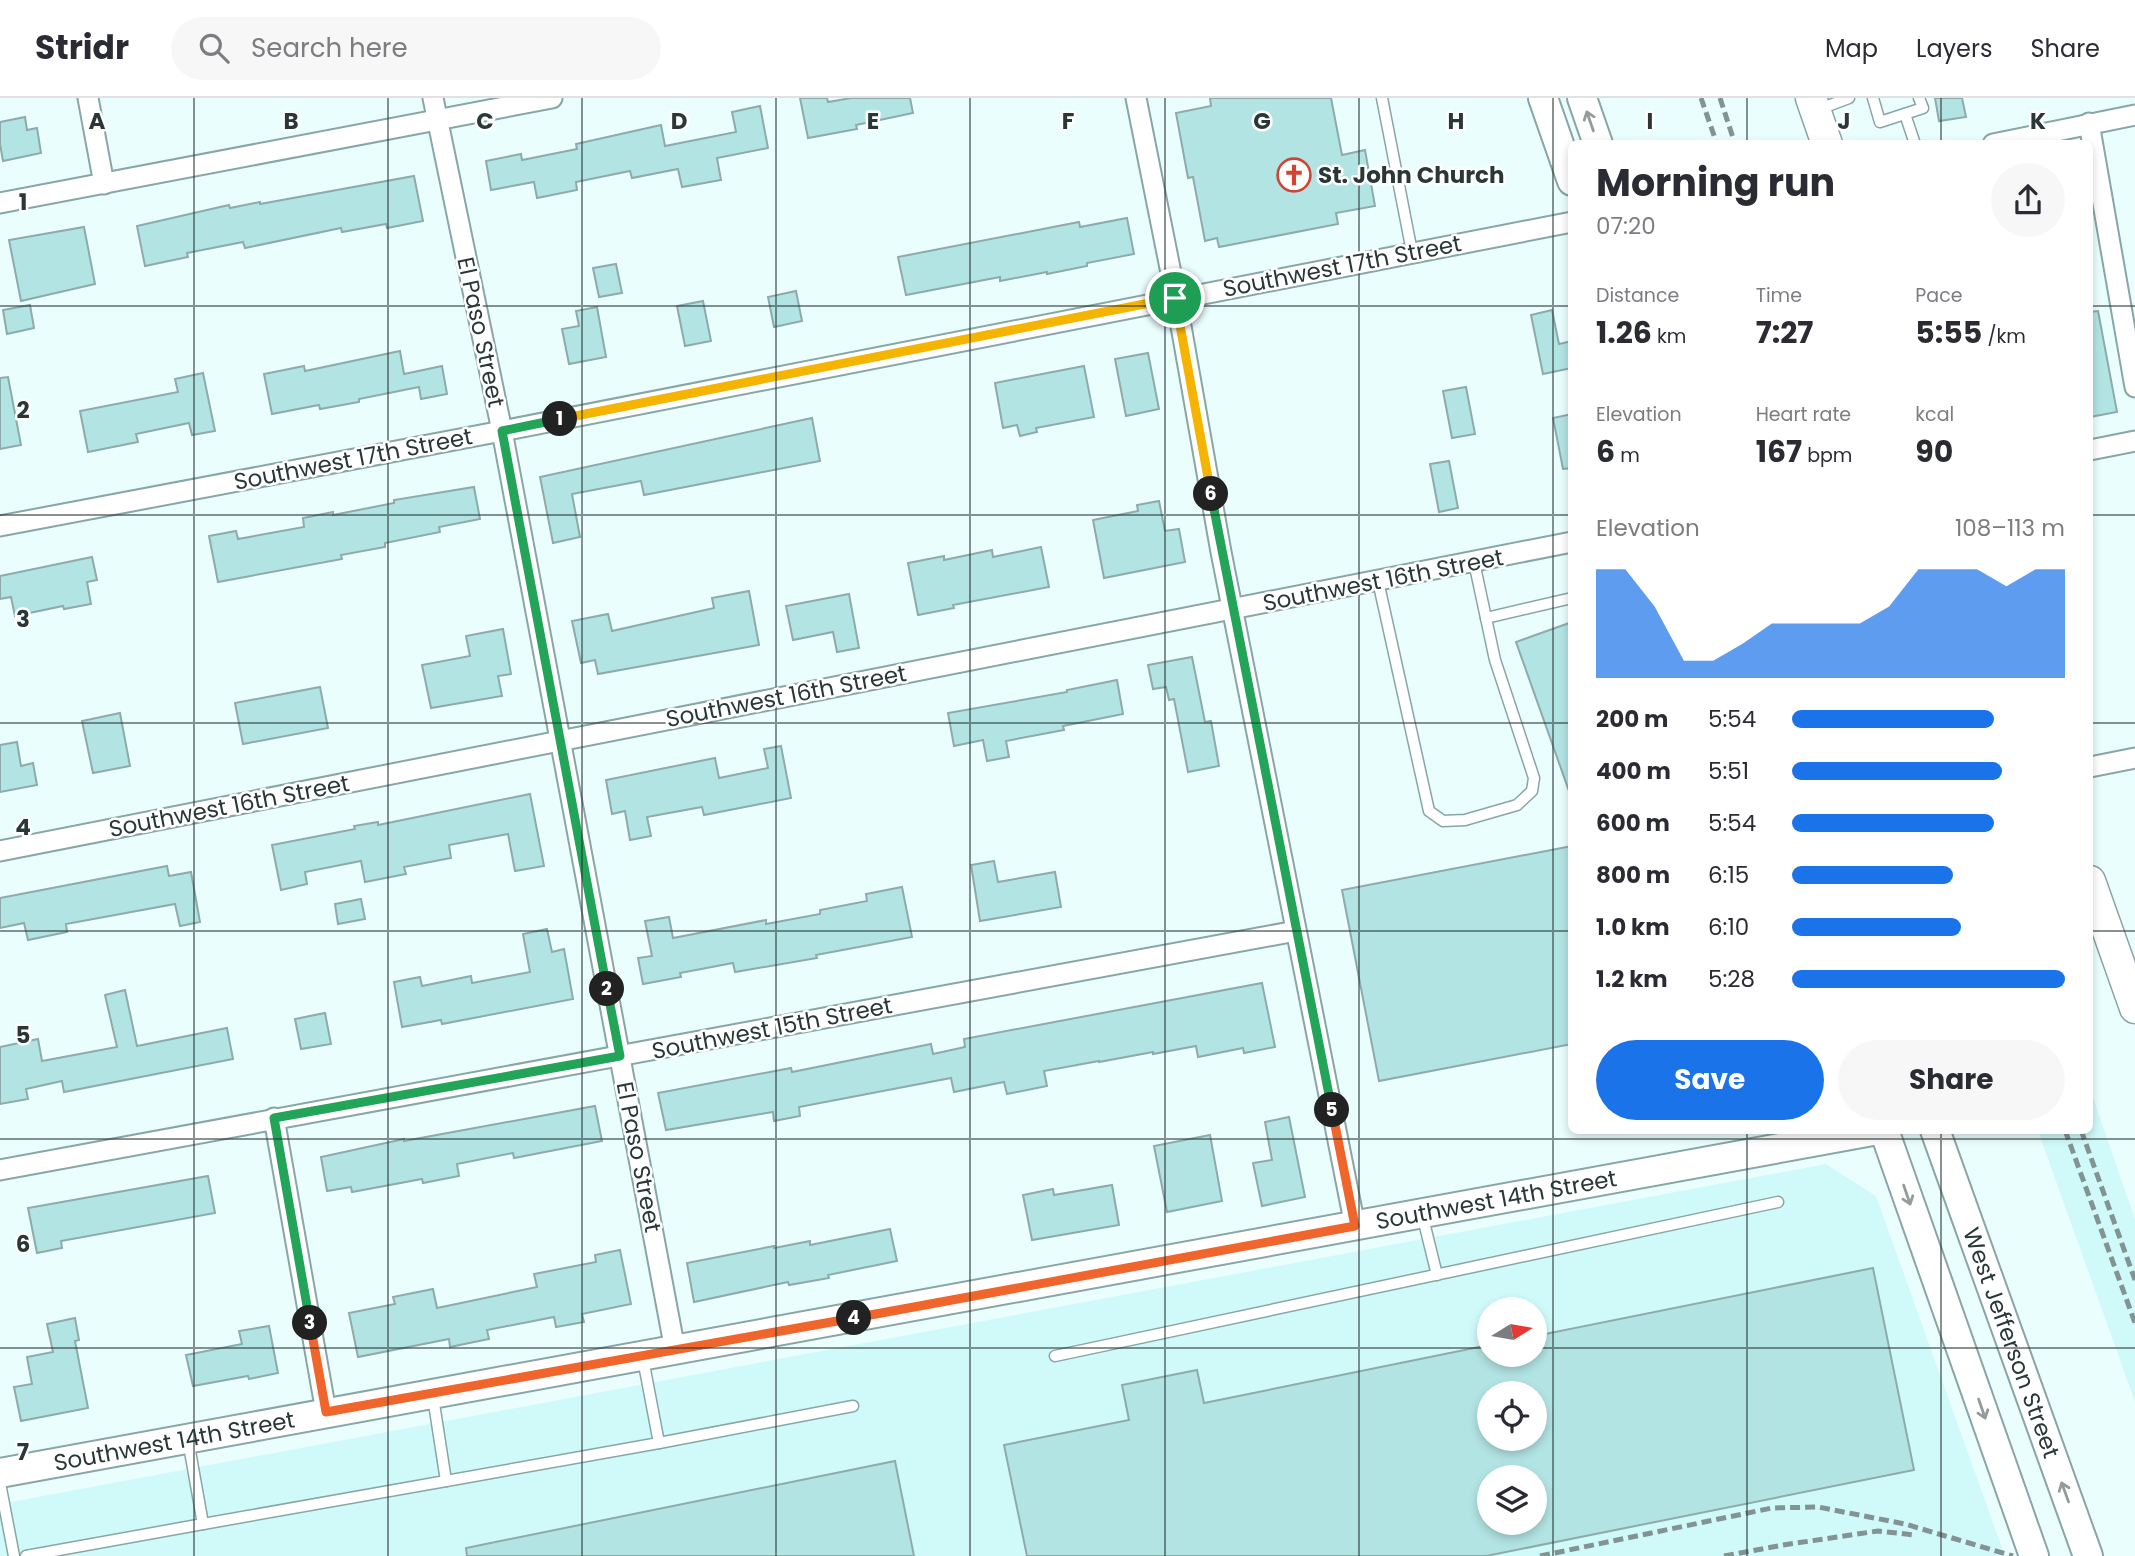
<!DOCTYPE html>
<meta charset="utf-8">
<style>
:root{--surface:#fff;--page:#f7f7f7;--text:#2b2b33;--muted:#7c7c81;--line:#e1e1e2;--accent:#1a73e8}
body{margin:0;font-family:Poppins,sans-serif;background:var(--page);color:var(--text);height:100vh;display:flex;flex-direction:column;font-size:26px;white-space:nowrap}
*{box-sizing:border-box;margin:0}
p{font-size:23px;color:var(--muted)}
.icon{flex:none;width:38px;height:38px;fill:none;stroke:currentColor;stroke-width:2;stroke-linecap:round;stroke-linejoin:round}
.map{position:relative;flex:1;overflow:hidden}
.side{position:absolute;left:1568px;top:42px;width:525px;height:994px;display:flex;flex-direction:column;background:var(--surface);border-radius:10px;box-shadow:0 4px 10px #0003}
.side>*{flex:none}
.needle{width:46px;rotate:79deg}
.fabs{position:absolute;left:1477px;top:1199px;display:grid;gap:14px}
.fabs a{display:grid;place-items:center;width:70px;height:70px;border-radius:50%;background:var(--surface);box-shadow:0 4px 10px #0003;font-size:35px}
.pin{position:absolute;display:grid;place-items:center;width:60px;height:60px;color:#fff;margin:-30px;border:4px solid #fff;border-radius:50%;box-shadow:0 2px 7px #0007}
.km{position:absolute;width:35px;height:35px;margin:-18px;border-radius:50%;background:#222;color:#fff;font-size:19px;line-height:35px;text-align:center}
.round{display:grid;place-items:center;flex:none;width:74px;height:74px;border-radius:37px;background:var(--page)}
.headline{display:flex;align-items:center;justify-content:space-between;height:119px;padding:0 28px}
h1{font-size:38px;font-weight:700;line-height:52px}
.stats{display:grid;grid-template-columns:repeat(3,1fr);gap:10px;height:119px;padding:7px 28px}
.stats div{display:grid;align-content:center}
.stats b{font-size:30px;font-weight:700}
.stats small{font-size:19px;font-weight:400}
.stats p{font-size:19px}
.chart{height:196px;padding:14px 28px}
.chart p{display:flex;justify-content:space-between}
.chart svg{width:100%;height:126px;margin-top:7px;fill:var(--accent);opacity:.7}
.cta{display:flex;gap:14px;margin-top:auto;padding:14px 28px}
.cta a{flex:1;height:80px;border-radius:42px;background:var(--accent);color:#fff;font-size:28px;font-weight:700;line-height:80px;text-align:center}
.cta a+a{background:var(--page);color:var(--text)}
ul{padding:0 28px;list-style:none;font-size:23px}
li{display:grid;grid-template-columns:112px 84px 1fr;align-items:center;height:52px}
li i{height:18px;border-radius:9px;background:var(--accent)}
header{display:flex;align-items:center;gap:42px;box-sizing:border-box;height:98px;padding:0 35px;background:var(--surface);border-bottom:2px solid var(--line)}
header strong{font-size:33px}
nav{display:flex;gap:38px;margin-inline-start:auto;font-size:24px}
.search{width:490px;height:63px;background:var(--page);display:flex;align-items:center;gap:18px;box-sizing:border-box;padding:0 24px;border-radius:38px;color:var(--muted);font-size:26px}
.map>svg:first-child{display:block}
.built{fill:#d0faf9;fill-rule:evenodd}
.building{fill:#b3e4e4;stroke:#8dabaa;stroke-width:2;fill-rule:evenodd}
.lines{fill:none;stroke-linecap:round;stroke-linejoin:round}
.lane-casing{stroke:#88a6a5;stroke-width:13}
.street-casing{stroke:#88a6a5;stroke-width:23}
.secondary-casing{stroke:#88a6a5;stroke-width:32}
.primary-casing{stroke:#88a6a5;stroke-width:33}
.lane{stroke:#fff;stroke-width:10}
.street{stroke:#fff;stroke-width:19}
.secondary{stroke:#fff;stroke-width:28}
.primary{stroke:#fff;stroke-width:30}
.rail{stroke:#839393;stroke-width:5;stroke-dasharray:10 5;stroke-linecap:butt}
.oneway{stroke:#949b9b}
.split-1-casing{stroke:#fff;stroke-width:14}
.split-2-casing{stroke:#fff;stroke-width:14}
.split-3-casing{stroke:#fff;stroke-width:14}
.split-4-casing{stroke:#fff;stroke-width:14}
.split-5-casing{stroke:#fff;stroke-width:14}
.split-6-casing{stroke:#fff;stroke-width:14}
.split-7-casing{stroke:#fff;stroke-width:14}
.split-1{stroke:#f5b400;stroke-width:9}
.split-2{stroke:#22a559;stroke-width:9}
.split-3{stroke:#22a559;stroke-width:9}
.split-4{stroke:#f0652b;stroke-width:9}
.split-5{stroke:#f0652b;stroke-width:9}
.split-6{stroke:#22a559;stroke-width:9}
.split-7{stroke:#f5b400;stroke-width:9}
.grid{fill:none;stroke:#2a3737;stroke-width:2;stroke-opacity:0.55}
.labels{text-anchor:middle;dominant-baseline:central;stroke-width:5;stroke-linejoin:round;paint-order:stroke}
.poi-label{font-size:23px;font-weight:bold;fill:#2a3737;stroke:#fff;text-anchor:start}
.street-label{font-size:23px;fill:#2a3737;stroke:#fff}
.grid-label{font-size:23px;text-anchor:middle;font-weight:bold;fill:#2a3737;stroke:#fff;stroke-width:5;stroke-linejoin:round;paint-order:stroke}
</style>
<header>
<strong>Stridr</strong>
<div class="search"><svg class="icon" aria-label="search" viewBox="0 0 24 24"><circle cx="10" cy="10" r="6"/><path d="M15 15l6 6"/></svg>Search here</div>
<nav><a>Map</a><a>Layers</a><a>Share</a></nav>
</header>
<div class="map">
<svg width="2135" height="1458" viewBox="0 0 2135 1458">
<rect width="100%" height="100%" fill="#ebfefe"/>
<!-- built -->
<g class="built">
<polygon points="2090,991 2135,1121 2135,1304 2038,1033 2090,1032"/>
<path d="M1826 1066 1876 1098 2005 1458H0V1406ZM1489 1211H1535V1256H1489ZM1489 1295H1535V1340H1489ZM1489 1379H1535V1424H1489Z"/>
</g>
<!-- building -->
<g class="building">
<polygon points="800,0 827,0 828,4 851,0 910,0 913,15 856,27 857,31 808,40"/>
<polygon points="1210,0 1331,0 1342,57 1365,52 1375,108 1336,115 1338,126 1219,149 1217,140 1205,143 1193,79 1188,80 1176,15 1211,8"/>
<polygon points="1935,0 1962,0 1966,19 1939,23"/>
<polygon points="760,8 768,50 717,60 721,82 682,89 678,71 632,80 630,73 576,84 577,92 537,100 534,84 491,92 486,63 521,56 522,62 577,51 576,46 661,27 665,48 736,34 732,14"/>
<polygon points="25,19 27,32 37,30 41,55 3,63 0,46 0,24"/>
<polygon points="414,78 423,123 387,130 386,126 342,134 341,130 245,150 243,144 187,155 188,159 145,168 137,128 229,107 230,110 260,104 260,106"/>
<polygon points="1127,120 1134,156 1087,165 1087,168 1047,176 1047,174 1000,183 1000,179 906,197 898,159 1079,124 1080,129"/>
<polygon points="84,129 95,186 21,203 9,142"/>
<polygon points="616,166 622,195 599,199 593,170"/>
<polygon points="796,193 802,223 774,229 768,199"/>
<polygon points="703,203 711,243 685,248 677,208"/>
<polygon points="30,207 34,230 7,236 3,212"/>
<polygon points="597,209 606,259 569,266 562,231 579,228 576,213"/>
<polygon points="1552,212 1559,246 1572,243 1572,270 1543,276 1531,217"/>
<polygon points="2098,213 2117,314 2090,319 2090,214"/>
<polygon points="400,253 404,276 442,268 447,296 421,301 419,289 359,301 359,304 320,311 319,307 272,316 264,276 304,268 305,273"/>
<polygon points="1148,255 1159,311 1126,318 1115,261"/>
<polygon points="1084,268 1094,319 1036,330 1037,334 1020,338 1017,327 1003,330 995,285"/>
<polygon points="203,275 215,333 192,337 189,325 136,336 138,344 88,354 80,313 178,294 175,281"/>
<polygon points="8,279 21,347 0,351 0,280"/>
<polygon points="1466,289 1475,336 1452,340 1443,293"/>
<polygon points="1572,316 1572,370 1563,371 1553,320"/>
<polygon points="812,320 820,363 644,397 641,383 572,396 580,439 553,445 540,379"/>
<polygon points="1449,363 1458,410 1439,414 1430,366"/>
<polygon points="474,389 480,421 439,429 440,434 385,445 385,449 341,457 342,461 218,484 209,438 236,433 238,441 304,429 303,420 333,414 333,417 394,405 394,402"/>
<polygon points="1159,403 1165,433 1179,431 1185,464 1104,480 1093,422 1138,413 1137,407"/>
<polygon points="1041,449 1049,489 953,507 954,510 918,517 908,465 944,458 944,462 992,452 993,459"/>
<polygon points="92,459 97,482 87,484 91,506 64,511 63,508 15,518 11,499 0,501 0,478"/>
<polygon points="749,493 759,547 598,576 595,562 581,565 572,523 608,516 612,533 714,510 712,500"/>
<polygon points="849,496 859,550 837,554 833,534 793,542 786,508"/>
<polygon points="1572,524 1572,692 1569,693 1516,544"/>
<polygon points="503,531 511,576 498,578 502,598 431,610 422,567 470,558 466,538"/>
<polygon points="1192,559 1205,624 1211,623 1219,668 1188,674 1174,601 1169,602 1166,589 1153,591 1148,567"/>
<polygon points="1117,582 1123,616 1063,628 1064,632 1006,643 1009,659 987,663 983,642 954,648 948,615 1067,594 1067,592"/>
<polygon points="320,589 328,630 243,646 235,605"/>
<polygon points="120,615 130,668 93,675 82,623"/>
<polygon points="17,644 21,668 33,665 37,687 0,694 0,647"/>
<polygon points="781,648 791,700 704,717 702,709 647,719 651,738 630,742 625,713 612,716 606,682 715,660 719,680 768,670 764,651"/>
<polygon points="530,696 544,768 515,773 508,736 449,747 451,760 404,769 406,776 365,784 361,763 305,774 307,786 281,792 272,747 355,731 354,728 378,724 378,727"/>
<polygon points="1572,748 1572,946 1379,983 1342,792"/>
<polygon points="994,763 998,784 1055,774 1061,809 980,823 971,767"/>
<polygon points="167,768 169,778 191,774 200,824 180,828 175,806 66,826 67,834 28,842 24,825 0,830 0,800"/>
<polygon points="902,789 912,839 816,857 817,860 735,874 733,865 680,875 681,879 643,886 638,860 652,858 645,823 669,819 673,840 766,822 766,826 820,816 820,812 867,803 866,796"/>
<polygon points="361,801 365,821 338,826 335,806"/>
<polygon points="547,831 552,854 564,851 573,901 442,926 441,922 402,929 394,884 420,879 422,888 471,878 472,885 530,874 523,836"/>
<polygon points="1262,885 1275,949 1244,955 1243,950 1198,959 1196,948 1153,956 1153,954 1099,964 1099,963 1044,973 1047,988 1007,996 1004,984 954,994 951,980 799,1009 800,1018 774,1023 773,1014 666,1032 658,995 791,970 792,974 931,946 933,956 965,949 964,941"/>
<polygon points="125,892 137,948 227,930 233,961 64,994 62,983 26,991 28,1001 0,1006 0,949 38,941 42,963 117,949 105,897"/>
<polygon points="325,915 331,946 301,951 295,921"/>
<polygon points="595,1008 602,1043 514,1060 513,1055 457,1066 459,1078 423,1085 422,1081 352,1094 351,1089 327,1093 321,1059 404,1041 404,1043"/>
<polygon points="1289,1019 1305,1099 1262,1108 1253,1065 1272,1062 1265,1024"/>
<polygon points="1210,1037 1222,1103 1167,1114 1154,1048"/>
<polygon points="208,1078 215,1115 61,1143 62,1150 37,1155 28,1110"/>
<polygon points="1112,1087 1119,1127 1032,1142 1023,1097 1053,1091 1054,1097"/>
<polygon points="890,1131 897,1163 828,1177 829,1180 789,1187 788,1184 694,1204 687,1165 774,1148 774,1150 810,1143 810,1147"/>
<polygon points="620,1152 631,1206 582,1216 584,1224 556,1229 554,1219 487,1232 489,1241 450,1249 449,1241 358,1259 349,1215 395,1206 393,1199 433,1191 437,1210 537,1189 534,1176 596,1164 595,1157"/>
<path d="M1873 1170 1914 1372 1486 1458H1027L1004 1347 1129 1322 1122 1287 1197 1272 1204 1305 1489 1247V1256H1535V1238ZM1489 1295H1535V1340H1489ZM1489 1379H1535V1424H1489Z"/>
<polygon points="75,1220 79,1242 75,1243 88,1310 21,1323 14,1289 32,1286 27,1259 53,1254 47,1226"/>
<polygon points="269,1228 278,1275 249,1281 248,1278 193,1288 186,1257 242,1246 239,1233"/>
<polygon points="895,1363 914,1458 467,1458 466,1450"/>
</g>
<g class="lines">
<defs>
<g id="lane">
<polyline points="1382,0 1412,154"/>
<polyline points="1873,0 1880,24 1923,10 1919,0"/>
<polyline points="1817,12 1849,0"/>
<polyline points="1905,16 1915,46"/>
<polyline points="1378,483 1429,713 1443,723 1465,722 1517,707 1532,693 1534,680 1495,562 1474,464"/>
<polyline points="1486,520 1572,500"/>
<polyline points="1422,1116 1437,1177"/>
<polyline points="1055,1258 1778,1104"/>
<polyline points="643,1261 659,1345 853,1308"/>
<polyline points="446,1383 659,1345"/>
<polyline points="0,1385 14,1458"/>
<polyline points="203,1426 446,1383 433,1299"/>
<polyline points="26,1458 203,1426 188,1342"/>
</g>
<g id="street">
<polyline points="88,0 104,86"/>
<polyline points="433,0 502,333 675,1252"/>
<polyline points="1136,0 1176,200 1221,454 1355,1128"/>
<polyline points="2089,25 2135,289"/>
<polyline points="1993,46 2135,17"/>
<polyline points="0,105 552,0"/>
<polyline points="2090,352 2135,343"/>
<polyline points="0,428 502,333 1572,124"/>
<polyline points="2090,669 2135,660"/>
<polyline points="0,753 1572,444"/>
<polyline points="274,1020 326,1314"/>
<polyline points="0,1072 1296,833"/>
</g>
<g id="secondary">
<polyline points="1543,0 1572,83"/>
<polyline points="1582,0 1598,46"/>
<polyline points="1884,1032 2034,1458"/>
<path id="s1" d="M1935 1032 2088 1458"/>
<path id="s2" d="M0 1375 1878 1032"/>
</g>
<g id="primary">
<polyline points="1811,0 1827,46"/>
<polyline points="2090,783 2135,910"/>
</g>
</defs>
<!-- lane casing -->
<use href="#lane" class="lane-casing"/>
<!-- street casing -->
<use href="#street" class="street-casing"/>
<!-- secondary casing -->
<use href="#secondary" class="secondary-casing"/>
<!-- primary casing -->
<use href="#primary" class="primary-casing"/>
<!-- lane -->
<use href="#lane" class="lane"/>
<!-- street -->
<use href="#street" class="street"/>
<!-- secondary -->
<use href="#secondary" class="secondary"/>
<!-- primary -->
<use href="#primary" class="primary"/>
<!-- rail -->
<g class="rail">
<polyline points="1701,0 1717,46"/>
<polyline points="1720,0 1735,46"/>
<polyline points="2065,1032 2135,1225"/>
<polyline points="2081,1032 2135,1182"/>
<polyline points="1540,1458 1772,1410 1818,1409 1905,1426 2013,1458"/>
<polyline points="1724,1458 1783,1447 1878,1433 1915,1437"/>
</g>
</g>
<!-- one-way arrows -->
<defs><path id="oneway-shaft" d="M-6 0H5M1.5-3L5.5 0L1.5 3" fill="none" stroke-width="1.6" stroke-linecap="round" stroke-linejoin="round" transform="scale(1.75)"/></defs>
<g class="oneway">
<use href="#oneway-shaft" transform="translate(1590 23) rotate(-109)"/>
<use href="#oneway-shaft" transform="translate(1907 1097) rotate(71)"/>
<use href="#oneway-shaft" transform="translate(1982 1311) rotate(71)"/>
<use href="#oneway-shaft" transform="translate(2065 1394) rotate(-110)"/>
</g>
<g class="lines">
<defs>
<polyline id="split-1" points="560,321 1175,200"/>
<polyline id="split-2" points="560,321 502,333 607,891"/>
<polyline id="split-3" points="310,1225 274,1020 620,958 607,891"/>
<polyline id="split-4" points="310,1225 326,1314 854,1220"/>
<polyline id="split-5" points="854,1220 1355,1128 1332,1012"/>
<polyline id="split-6" points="1211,396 1332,1012"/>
<polyline id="split-7" points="1175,200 1211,396"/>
</defs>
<!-- split-1 casing -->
<use href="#split-1" class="split-1-casing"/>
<!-- split-2 casing -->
<use href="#split-2" class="split-2-casing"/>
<!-- split-3 casing -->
<use href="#split-3" class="split-3-casing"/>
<!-- split-4 casing -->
<use href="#split-4" class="split-4-casing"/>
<!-- split-5 casing -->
<use href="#split-5" class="split-5-casing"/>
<!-- split-6 casing -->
<use href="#split-6" class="split-6-casing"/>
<!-- split-7 casing -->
<use href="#split-7" class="split-7-casing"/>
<!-- split-1 -->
<use href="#split-1" class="split-1"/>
<!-- split-2 -->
<use href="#split-2" class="split-2"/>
<!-- split-3 -->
<use href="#split-3" class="split-3"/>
<!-- split-4 -->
<use href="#split-4" class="split-4"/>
<!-- split-5 -->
<use href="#split-5" class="split-5"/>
<!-- split-6 -->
<use href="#split-6" class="split-6"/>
<!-- split-7 -->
<use href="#split-7" class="split-7"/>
</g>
<!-- grid -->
<path class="grid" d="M194 0V1458M388 0V1458M582 0V1458M776 0V1458M970 0V1458M1165 0V1458M1359 0V1458M1553 0V1458M1747 0V46M1941 0V46M0 208H1572M2090 208H2135M0 417H1572M2090 417H2135M0 625H1572M2090 625H2135M0 833H1572M2090 833H2135M1747 1032V1458M1941 1032V1458M0 1041H2135M0 1250H1489M1535 1250H2135"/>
<!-- icons -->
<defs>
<symbol id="church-ring" viewBox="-11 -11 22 22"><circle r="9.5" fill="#fff" stroke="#d14434" stroke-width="1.5"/><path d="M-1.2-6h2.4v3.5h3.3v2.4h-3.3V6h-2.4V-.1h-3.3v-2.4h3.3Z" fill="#d14434"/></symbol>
</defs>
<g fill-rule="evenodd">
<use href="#church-ring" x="1275" y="58" width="38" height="38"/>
</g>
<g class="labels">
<!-- poi labels -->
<g class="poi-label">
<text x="1318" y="77">St. John Church</text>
</g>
<!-- street labels -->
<g class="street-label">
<text transform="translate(1342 168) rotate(-11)">Southwest 17th Street</text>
<text transform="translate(481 234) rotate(78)">El Paso Street</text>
<text transform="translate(353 361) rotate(-11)">Southwest 17th Street</text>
<text transform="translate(1383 482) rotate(-11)">Southwest 16th Street</text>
<text transform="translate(786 598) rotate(-11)">Southwest 16th Street</text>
<text transform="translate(229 708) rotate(-11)">Southwest 16th Street</text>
<text transform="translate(772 930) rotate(-11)">Southwest 15th Street</text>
<text transform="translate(639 1059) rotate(79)">El Paso Street</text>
<text stroke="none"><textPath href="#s2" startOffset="1521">Southwest 14th Street</textPath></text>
<text stroke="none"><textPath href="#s1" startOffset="226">West Jefferson Street</textPath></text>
<text stroke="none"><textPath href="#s2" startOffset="177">Southwest 14th Street</textPath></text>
</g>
</g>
<g class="grid-label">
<text x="97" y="31">A</text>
<text x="291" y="31">B</text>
<text x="485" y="31">C</text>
<text x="679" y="31">D</text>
<text x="873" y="31">E</text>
<text x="1068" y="31">F</text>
<text x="1262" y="31">G</text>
<text x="1456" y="31">H</text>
<text x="1650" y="31">I</text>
<text x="1844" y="31">J</text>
<text x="2038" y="31">K</text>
<text x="23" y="112">1</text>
<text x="23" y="320">2</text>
<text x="23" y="529">3</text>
<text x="23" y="737">4</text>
<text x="23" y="945">5</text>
<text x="23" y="1154">6</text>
<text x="23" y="1362">7</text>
</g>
</svg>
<div class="fabs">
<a><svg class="needle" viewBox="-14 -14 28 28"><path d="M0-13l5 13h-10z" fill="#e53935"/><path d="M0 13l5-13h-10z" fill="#7c7c81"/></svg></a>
<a><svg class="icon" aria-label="locate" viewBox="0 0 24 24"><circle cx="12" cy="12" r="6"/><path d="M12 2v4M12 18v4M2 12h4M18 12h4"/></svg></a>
<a><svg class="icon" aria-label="layers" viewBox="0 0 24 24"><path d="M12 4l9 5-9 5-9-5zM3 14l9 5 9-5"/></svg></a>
</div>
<div class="pin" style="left:1175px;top:200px;background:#1e9e55"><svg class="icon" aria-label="arrive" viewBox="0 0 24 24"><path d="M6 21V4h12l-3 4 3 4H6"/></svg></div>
<b class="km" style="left:560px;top:321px">1</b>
<b class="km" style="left:607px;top:891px">2</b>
<b class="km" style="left:310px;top:1225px">3</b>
<b class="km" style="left:854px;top:1220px">4</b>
<b class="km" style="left:1332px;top:1012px">5</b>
<b class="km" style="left:1211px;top:396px">6</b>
<section class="side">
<div class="headline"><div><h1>Morning run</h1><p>07:20</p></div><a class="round"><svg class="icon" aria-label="share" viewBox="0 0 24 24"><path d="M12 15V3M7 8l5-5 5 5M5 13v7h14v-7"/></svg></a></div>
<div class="stats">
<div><p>Distance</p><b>1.26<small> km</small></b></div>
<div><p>Time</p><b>7:27</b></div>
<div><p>Pace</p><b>5:55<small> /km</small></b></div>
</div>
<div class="stats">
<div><p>Elevation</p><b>6<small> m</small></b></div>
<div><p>Heart rate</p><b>167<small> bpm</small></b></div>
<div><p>kcal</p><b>90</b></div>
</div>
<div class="chart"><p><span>Elevation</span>108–113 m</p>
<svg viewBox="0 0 160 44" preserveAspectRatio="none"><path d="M0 44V6L10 6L20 19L30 38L40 38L50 32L60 25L70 25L80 25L90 25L100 19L110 6L120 6L130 6L140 12L150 6L160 6V44z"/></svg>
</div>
<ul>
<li><b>200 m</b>5:54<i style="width:74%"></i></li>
<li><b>400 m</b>5:51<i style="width:77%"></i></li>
<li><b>600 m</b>5:54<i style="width:74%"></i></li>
<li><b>800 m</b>6:15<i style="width:59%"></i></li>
<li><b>1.0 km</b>6:10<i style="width:62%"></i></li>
<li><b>1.2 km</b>5:28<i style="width:100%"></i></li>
</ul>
<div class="cta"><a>Save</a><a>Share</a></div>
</section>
</div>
